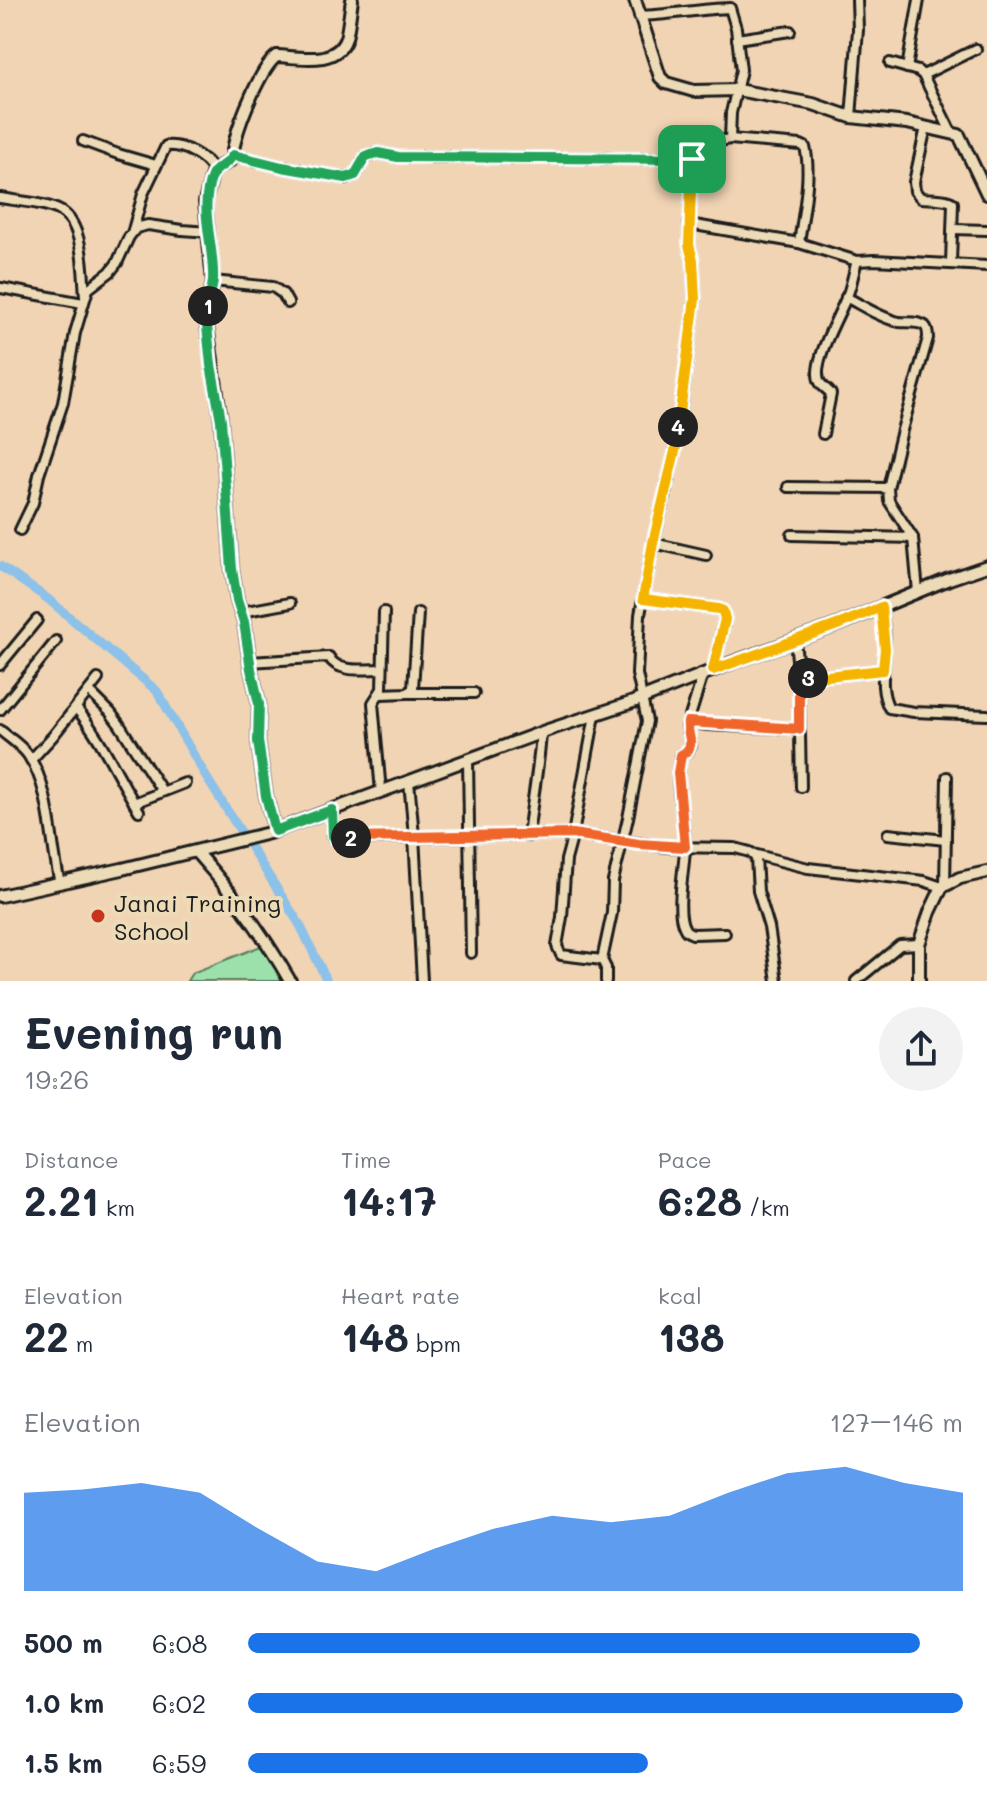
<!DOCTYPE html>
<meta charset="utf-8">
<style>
:root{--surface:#fff;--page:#f2f2f3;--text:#1f2937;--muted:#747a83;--accent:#1a73e8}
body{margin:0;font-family:Mali,sans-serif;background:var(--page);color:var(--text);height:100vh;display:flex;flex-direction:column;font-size:30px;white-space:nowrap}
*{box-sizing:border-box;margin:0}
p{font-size:26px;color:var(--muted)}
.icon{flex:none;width:44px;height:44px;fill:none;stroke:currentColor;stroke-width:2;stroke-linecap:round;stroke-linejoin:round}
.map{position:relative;height:981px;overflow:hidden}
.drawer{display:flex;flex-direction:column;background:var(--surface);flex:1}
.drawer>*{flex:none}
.pin{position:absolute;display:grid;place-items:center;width:68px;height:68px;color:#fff;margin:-34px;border-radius:16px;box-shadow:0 4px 12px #0006}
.km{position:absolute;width:40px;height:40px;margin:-20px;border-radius:50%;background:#222;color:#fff;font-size:22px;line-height:40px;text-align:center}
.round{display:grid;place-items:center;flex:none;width:84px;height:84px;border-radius:42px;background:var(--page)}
.head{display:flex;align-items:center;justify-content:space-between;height:136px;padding:0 24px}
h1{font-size:44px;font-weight:800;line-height:60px}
.figures{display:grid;grid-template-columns:repeat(3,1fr);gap:12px;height:136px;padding:8px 24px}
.figures div{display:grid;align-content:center}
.figures b{font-size:40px;font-weight:800}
.figures small{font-size:22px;font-weight:400}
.figures p{font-size:22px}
.chart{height:224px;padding:16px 24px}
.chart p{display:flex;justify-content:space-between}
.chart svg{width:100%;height:144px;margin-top:8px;fill:var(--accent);opacity:.7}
ul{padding:0 24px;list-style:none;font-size:26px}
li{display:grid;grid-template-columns:128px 96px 1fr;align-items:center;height:60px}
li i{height:20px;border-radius:10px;background:var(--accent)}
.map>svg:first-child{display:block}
.green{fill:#9ce0ac;stroke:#5c7e64;stroke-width:2}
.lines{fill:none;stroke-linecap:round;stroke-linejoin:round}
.canal{stroke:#8cc1e9;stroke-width:9}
.minor-casing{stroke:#1c1c1c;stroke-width:14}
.tertiary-casing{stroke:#1c1c1c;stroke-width:16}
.minor{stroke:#eddbb8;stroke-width:8}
.tertiary{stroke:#eddbb8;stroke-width:10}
.split-1-casing{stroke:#fff;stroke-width:16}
.split-2-casing{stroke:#fff;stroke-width:16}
.split-3-casing{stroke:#fff;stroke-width:16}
.split-4-casing{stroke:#fff;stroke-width:16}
.split-5-casing{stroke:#fff;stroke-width:16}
.split-1{stroke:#22a559;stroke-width:10}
.split-2{stroke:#22a559;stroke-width:10}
.split-3{stroke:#f0652b;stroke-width:10}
.split-4{stroke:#f5b400;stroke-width:10}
.split-5{stroke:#f5b400;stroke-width:10}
.poi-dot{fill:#c8321e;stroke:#eddbb8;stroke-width:3}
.labels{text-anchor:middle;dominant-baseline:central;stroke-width:8;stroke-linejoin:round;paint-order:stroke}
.poi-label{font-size:24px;fill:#1c1c1c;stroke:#eddbb8;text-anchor:start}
</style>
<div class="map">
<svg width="987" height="981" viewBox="0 0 987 981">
<rect width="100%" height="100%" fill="#f1d4b4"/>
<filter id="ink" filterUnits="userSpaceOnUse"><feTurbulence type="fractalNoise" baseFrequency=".0125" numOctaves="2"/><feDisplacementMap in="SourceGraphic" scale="16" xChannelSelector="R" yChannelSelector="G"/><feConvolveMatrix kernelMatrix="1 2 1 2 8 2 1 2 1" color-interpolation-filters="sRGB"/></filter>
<g filter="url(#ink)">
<!-- green -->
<polygon class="green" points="261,946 283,981 187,981 192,973"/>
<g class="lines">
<!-- canal -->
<polyline class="canal" points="0,566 48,599 157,691 208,780 300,925 327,981"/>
<defs>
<g id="minor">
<polyline points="737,39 790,31"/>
<polyline points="890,63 918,71 923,75 951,132"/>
<polyline points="907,68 919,0"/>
<polyline points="923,75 976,49"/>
<polyline points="851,117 858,30 857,0"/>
<path d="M926 127 914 182 915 191 921 198C930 199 947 198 953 203L951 263"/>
<path d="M730 139 801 145 805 147C812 175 803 214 799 243"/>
<polyline points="83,141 118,154 156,165"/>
<polyline points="233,155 282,167 346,178 355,175 366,156 378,153 398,157 692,159"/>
<path d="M0 198C18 201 47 203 62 212 84 226 83 273 85 296"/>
<polyline points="689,224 799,243 857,261 874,260 987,266"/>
<polyline points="953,229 987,230"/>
<path d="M133 230 143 194 166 146C183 144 205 156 214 171"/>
<polyline points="213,281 273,287 283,294 288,303"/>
<polyline points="1,288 83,303"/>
<path d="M846 297C863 306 881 318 899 322 906 323 919 321 925 326 928 329 928 334 928 338L902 430 888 488 889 501 913 538 918 592"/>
<path d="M823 434 831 394C828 389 820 386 819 380 812 360 842 311 849 291 852 282 854 271 857 261"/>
<polyline points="788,487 888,488"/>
<polyline points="20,530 33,503 39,475 63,403 75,333 88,289 110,272 117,263 129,237 136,228 148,225 182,230 209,232"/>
<polyline points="792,535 913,538"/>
<polyline points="653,543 706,555"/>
<polyline points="643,599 719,609 723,611 725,619 713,670"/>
<path d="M881 607C883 621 886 637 885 651 884 672 879 689 889 708L914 712 987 715"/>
<polyline points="241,612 290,603"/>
<polyline points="795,640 799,679 801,787"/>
<path d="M250 662 329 657C338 674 365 669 382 669"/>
<polyline points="0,665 37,620"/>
<path d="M703 674 687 726 691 746 688 751 681 755C673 782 685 818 685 847 685 866 675 910 684 927 686 932 688 932 693 934L725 933"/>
<polyline points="799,679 883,670"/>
<polyline points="89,691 110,712 119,724 162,791"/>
<polyline points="410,693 474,693"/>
<polyline points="380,694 408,693 413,688 418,613"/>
<path d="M76 708C102 739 118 777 139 811"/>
<polyline points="0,710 56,641"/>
<polyline points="595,715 573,834 566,860 562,917 557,946 561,955 602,960 606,968 606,981"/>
<polyline points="688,722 707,725 799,729"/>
<path d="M0 730C9 738 21 745 28 755 52 790 50 844 60 883"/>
<polyline points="31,760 53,736 98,679"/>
<polyline points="468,760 471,953"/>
<polyline points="409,781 414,836 422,981"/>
<polyline points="381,792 373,703 382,689 384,612"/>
<polyline points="134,803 185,783"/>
<polyline points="332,810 333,836 336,839 573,834 666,847 735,848 750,852 756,858 758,891 769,927 777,981"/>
<polyline points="888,834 946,840"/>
<path d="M528 836C532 801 539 767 541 733"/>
<polyline points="753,854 808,868 924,881 942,887"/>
<polyline points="945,885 947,777"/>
<path d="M602 960 612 913 613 881 628 818 647 721 637 674 640 615 651 554 676 447 695 299 693 260 689 245 692 159C704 144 712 142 730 139L731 113 741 70 736 28 730 8C699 9 670 15 639 16"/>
<polyline points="856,981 900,945 919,944"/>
</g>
<g id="tertiary">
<polyline points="635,0 660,77 666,83 694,91 737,90 813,104 851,117 907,123 959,135 987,194"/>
<path d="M275 831 266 796 258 741 259 704 251 669 244 622 237 600 232 569 221 420 207 326 208 308 213 281 205 202 212 174 216 169 231 160C233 153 233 148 235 141 240 120 261 67 277 56 299 57 337 66 346 38 349 26 350 12 352 0"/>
<path d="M196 852C233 893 263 933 290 981"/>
<polyline points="0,896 122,869 269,833 548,730 633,702 734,662 840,624 949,579 987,566"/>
<polyline points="919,981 919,944 930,912 942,887 960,878 987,872"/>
</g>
</defs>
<!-- minor casing -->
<use href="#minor" class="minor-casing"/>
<!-- tertiary casing -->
<use href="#tertiary" class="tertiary-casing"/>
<!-- minor -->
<use href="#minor" class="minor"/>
<!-- tertiary -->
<use href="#tertiary" class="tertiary"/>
</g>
</g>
<g class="lines" filter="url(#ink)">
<defs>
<path id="split-1" d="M208 306C209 298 212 289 213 281 215 246 198 210 212 176 216 166 228 165 233 155L282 167 346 178 355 175 366 156 378 153 398 157 692 159"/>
<polyline id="split-2" points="208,306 207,326 211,365 221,420 232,569 237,600 244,622 251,669 259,704 258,741 266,796 275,831 332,810 333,836 336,839 351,838"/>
<path id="split-3" d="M351 838 573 834 639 844 685 847 678 773 681 755C698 746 686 736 688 722L799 729V679L808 678"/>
<polyline id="split-4" points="678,427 676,447 653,543 643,599 719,609 723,611 725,619 713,670 840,624 881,607 885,649 883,670 808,678"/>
<polyline id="split-5" points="678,427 695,299 693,260 689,245 692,159"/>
</defs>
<!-- split-1 casing -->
<use href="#split-1" class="split-1-casing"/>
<!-- split-2 casing -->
<use href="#split-2" class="split-2-casing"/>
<!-- split-3 casing -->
<use href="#split-3" class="split-3-casing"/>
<!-- split-4 casing -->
<use href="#split-4" class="split-4-casing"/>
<!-- split-5 casing -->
<use href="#split-5" class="split-5-casing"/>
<!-- split-1 -->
<use href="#split-1" class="split-1"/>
<!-- split-2 -->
<use href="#split-2" class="split-2"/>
<!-- split-3 -->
<use href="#split-3" class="split-3"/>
<!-- split-4 -->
<use href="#split-4" class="split-4"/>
<!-- split-5 -->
<use href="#split-5" class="split-5"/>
</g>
<!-- markers -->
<circle class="poi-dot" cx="98" cy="916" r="8"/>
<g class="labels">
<!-- poi labels -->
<g class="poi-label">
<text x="114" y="902">Janai Training<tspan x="114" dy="28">School</tspan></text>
</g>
</g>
</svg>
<div class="pin" style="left:692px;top:159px;background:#1e9e55"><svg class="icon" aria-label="arrive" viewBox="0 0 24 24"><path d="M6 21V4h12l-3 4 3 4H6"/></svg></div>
<b class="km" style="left:208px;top:306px">1</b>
<b class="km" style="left:351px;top:838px">2</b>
<b class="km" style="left:808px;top:678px">3</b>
<b class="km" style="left:678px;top:427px">4</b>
</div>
<section class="drawer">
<div class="head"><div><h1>Evening run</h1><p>19:26</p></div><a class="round"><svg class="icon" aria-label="share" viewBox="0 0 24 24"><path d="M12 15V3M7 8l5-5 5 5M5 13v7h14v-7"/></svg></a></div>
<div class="figures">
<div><p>Distance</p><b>2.21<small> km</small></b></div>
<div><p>Time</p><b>14:17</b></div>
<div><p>Pace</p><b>6:28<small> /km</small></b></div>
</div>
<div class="figures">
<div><p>Elevation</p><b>22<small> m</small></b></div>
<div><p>Heart rate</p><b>148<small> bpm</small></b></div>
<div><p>kcal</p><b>138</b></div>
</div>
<div class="chart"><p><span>Elevation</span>127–146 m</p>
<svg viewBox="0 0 160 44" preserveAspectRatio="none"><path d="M0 44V14L10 13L20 11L30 14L40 25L50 35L60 38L70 31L80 25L90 21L100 23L110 21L120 14L130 8L140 6L150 11L160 14V44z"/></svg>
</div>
<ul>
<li><b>500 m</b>6:08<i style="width:94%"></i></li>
<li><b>1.0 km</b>6:02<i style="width:100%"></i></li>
<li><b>1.5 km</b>6:59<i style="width:56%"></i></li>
</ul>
</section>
